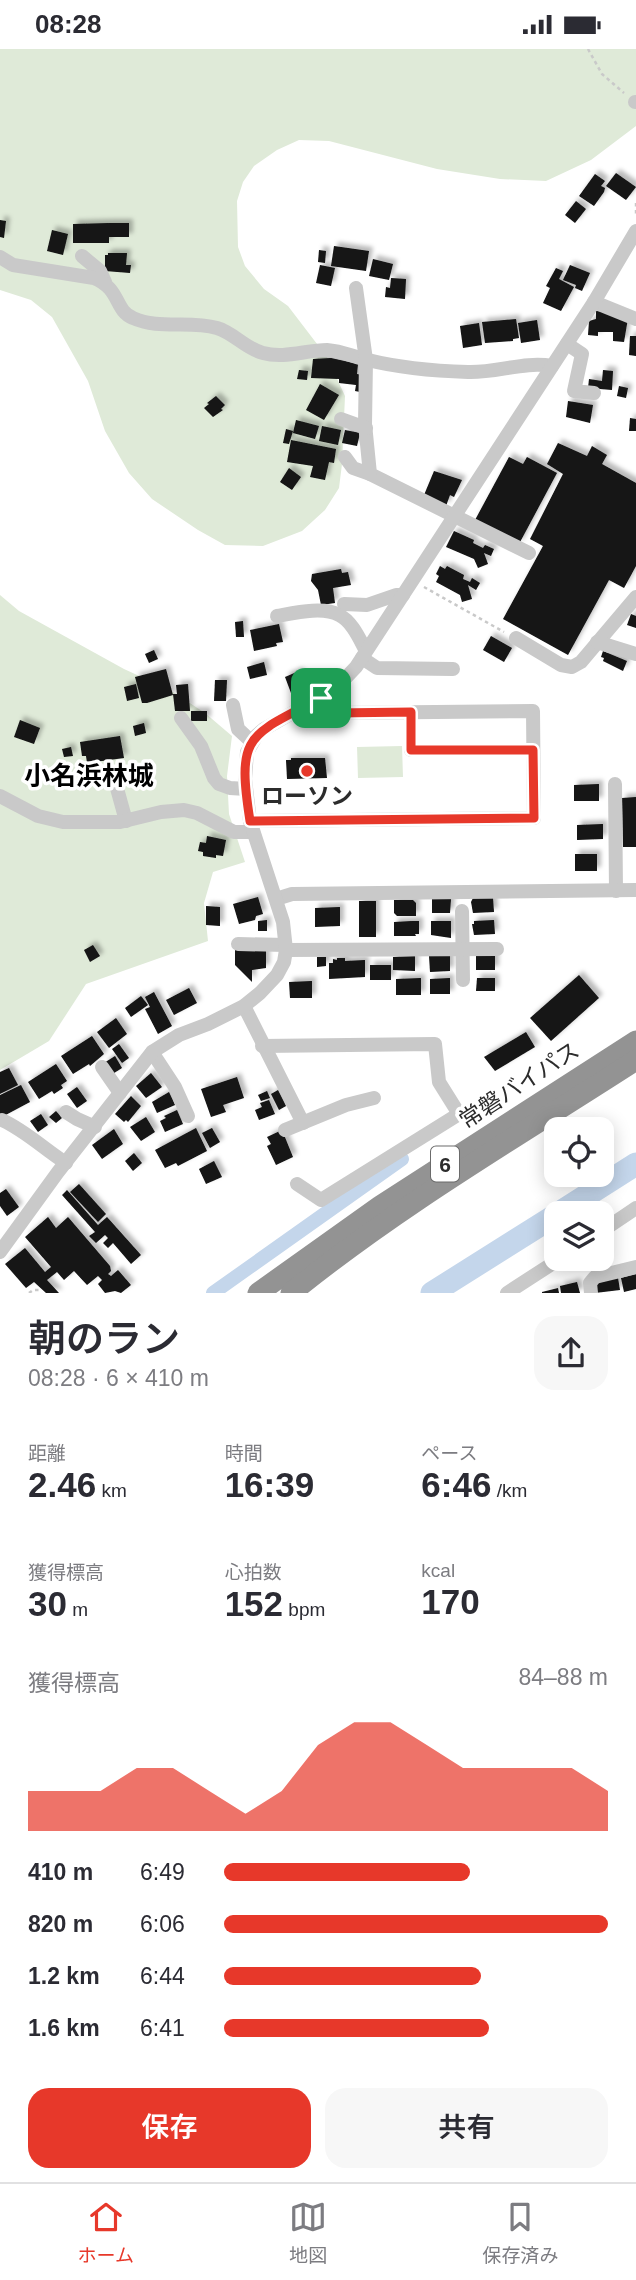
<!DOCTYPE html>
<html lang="ja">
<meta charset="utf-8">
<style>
:root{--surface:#fff;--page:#f7f7f7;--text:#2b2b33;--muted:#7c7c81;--line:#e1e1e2;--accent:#e7382a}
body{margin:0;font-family:Helvetica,"Noto Sans JP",sans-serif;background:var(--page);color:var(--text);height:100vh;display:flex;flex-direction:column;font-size:26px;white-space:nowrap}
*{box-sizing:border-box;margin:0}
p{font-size:23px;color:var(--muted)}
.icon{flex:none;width:38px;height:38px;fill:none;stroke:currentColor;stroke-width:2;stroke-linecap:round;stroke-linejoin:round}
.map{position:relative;height:1244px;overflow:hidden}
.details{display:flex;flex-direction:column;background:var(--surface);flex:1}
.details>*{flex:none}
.controls{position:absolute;left:544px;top:1068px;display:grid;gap:14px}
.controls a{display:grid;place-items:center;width:70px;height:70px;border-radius:14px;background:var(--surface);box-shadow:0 4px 18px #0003;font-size:35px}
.pin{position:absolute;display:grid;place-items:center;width:60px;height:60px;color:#fff;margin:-30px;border-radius:14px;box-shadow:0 4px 10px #0006}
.round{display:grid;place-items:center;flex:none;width:74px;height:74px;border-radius:21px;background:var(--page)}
.headline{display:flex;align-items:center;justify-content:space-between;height:119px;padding:0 28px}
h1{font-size:38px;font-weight:600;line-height:52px}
.metrics{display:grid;grid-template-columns:repeat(3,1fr);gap:10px;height:119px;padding:7px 28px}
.metrics div{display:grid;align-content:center}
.metrics b{font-size:35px;font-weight:600}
.metrics small{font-size:19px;font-weight:400}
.metrics p{font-size:19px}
.chart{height:196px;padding:14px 28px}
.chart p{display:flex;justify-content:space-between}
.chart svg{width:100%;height:126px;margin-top:7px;fill:var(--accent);opacity:.7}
.action{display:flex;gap:14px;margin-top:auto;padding:14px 28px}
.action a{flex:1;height:80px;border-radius:21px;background:var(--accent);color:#fff;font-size:28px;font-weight:600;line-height:80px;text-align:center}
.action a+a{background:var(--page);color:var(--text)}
ul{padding:0 28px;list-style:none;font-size:23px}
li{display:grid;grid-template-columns:112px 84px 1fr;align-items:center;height:52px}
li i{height:18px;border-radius:9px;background:var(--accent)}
.status{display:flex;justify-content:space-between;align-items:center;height:49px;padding:0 35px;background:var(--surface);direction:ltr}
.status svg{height:19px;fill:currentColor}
.dock{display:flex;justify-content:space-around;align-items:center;height:98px;border-top:2px solid var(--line);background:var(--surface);font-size:19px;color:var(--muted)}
.dock a{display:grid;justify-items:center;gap:4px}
.dock .on{color:var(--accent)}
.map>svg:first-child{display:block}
.green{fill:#dfead8}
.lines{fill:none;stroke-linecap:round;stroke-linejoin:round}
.canal{stroke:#c4d6eb;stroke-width:14}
.river{stroke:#c4d6eb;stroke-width:23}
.building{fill:#131313;filter:url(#shadow)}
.path{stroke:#c9c9c9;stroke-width:2.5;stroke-dasharray:3.5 3.5;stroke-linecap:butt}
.minor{stroke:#c9c9c9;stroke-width:14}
.highway{stroke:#939393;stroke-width:21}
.route-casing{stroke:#fff;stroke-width:14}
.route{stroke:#e7382a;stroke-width:9}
.poi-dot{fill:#e7382a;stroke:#fff;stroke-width:2.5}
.labels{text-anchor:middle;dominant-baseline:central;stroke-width:7;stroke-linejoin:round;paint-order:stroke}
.shield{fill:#fff;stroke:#6b6b6b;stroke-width:2}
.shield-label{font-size:21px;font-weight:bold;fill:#2c2c2c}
.poi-label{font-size:23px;font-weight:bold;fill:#2c2c2c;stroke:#fff}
.street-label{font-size:23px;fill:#2c2c2c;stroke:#fff}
.quarter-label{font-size:26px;font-weight:bold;fill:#000;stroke:#fff}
</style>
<div class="status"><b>08:28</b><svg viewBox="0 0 49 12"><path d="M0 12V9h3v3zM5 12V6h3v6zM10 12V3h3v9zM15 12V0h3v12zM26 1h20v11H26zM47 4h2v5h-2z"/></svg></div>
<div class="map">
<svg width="636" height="1244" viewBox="0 0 636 1244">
<defs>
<filter id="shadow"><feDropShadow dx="4" dy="-4" stdDeviation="2" flood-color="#0004"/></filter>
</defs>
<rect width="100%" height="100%" fill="#fff"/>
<!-- green -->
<g class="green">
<polygon points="0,0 636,0 636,77 591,111 546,132 500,130 437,120 329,92 299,91 277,101 254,117 243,133 237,152 238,198 245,217 264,240 288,257 327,308 345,347 342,415 339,439 325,461 302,482 263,497 225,496 198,481 152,450 129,424 105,382 88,332 52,268 31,251 0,241"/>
<polygon points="0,546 19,562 124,620 170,641 205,664 232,687 227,727 229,765 245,813 213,823 204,854 208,892 86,935 49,992 0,1021"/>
<polygon points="402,697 403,728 358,729 357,698"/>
</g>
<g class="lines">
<!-- canal -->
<polyline class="canal" points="213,1244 402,1110"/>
<!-- river -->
<g class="river">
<polyline points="559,1164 636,1115"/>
<polyline points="432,1244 556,1166"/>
</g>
</g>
<!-- building -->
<g class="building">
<polygon points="616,124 636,138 626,151 606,137"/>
<polygon points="595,125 605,132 601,137 605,139 604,143 594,157 579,147"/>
<polygon points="576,152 586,160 575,174 565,166"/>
<polygon points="0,171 6,172 4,189 0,188"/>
<polygon points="110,174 129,174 129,188 109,188 109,194 73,194 73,175"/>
<polygon points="52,181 68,185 63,206 47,202"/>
<polygon points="334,197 369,202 366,222 331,217"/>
<polygon points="319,201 326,202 325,214 318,213"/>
<polygon points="108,204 127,204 126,216 131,216 130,224 105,222 105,206 108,206"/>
<polygon points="373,210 393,215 389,231 369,227"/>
<polygon points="320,216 335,219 331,237 316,234"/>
<polygon points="570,216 590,224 582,242 575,239 576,236 563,231"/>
<polygon points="556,219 563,222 559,230 574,238 561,262 543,254 550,239 546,237"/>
<polygon points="391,229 406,230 405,250 385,248 386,238 390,239"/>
<polygon points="596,262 612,263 628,269 624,293 613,292 613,283 598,283 598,287 588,286 589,272 596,270"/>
<polygon points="516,270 519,289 513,290 513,292 485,294 482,273"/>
<polygon points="537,271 540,291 521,294 518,274"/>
<polygon points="479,274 482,296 463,299 460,277"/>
<polygon points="630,287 636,287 636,307 629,306"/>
<polygon points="331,309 358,315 357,325 362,326 360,343 355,342 356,336 339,334 339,330 311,329 313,310"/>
<polygon points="299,321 308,322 307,331 297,330"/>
<polygon points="603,321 613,322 612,341 588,339 589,330 602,332"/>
<polygon points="320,335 339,346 324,371 306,361"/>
<polygon points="619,337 628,339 626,349 617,347"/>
<polygon points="216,347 225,356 221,360 223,361 213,368 204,359 209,355 207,354"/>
<polygon points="568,352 593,356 590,374 566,368"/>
<polygon points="630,369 636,370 636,382 629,382"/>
<polygon points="296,371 319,377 315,390 293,384"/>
<polygon points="322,377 341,381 338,396 319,392"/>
<polygon points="286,380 293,382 289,395 283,394"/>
<polygon points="345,381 360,384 357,397 342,394"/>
<polygon points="291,391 336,400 334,414 329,413 325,431 310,428 313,417 287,413"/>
<polygon points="558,394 587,407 592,397 607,406 602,415 636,434 636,517 624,539 609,531 568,606 503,570 543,497 530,490 563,425 547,415"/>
<polygon points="509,408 523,415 527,408 557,424 519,495 475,471"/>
<polygon points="289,419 301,428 292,441 280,433"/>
<polygon points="434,422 462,431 454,448 450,446 446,457 424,446"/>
<polygon points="454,482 474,491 473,494 483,499 485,496 494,500 491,507 484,504 488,515 478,519 474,510 446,498"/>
<polygon points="440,517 445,520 447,517 464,526 463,530 470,533 472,529 480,534 476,541 468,536 472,550 462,553 460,546 436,533 439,527 436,525"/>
<polygon points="341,520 342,524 348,523 351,536 333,539 335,554 321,556 318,541 311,532 312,525"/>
<polygon points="631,565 636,567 636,579 627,576"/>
<polygon points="243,572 244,588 236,588 235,573"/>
<polygon points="279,575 283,593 276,594 277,597 254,602 250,581"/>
<polygon points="491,587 512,599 504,613 483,601"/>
<polygon points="154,601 158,610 149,614 145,605"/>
<polygon points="603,602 627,612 623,622 603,612 604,609 601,608"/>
<polygon points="264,613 267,626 250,630 247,618"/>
<polygon points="166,620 173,646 147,654 142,654 135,628"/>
<polygon points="299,622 306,641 291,644 285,628"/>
<polygon points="215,631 227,631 226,652 214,652"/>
<polygon points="136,635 139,649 127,652 124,638"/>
<polygon points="188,635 190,662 175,662 173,645 177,645 176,636"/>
<rect x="191" y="662" width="16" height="10"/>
<polygon points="20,671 40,679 34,695 14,688"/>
<polygon points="144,674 146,684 135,687 133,677"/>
<polygon points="120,687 124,709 87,714 86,707 82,707 80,693"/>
<polygon points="71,698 73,707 64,708 62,700"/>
<polygon points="291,709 325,709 327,729 287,730 286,711 291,711"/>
<polygon points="599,735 599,752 574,752 574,736"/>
<polygon points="636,748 636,798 623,798 622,749"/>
<polygon points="603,775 603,790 577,791 577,776"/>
<polygon points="207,787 226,791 223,807 216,806 216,809 203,807 203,803 198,802 200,793 206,794"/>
<rect x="575" y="805" width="22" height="17"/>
<polygon points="258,848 263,865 256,867 255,871 239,875 233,855"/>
<polygon points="473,849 493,849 494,863 473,864 471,853"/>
<polygon points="432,850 451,850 450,864 432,864"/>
<polygon points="394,851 413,851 416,854 416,867 397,867 394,864"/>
<rect x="359" y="852" width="17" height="36"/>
<polygon points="206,857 220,858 220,877 206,876"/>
<polygon points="340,858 340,877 315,878 315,859"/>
<polygon points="267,871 267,882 258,882 258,872"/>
<polygon points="494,871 495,885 474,886 472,875 474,875 474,872"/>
<polygon points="412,872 419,872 419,885 415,885 416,887 394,887 394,873"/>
<polygon points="431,872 451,872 451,889 431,886"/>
<polygon points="93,896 100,907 90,913 84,901"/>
<polygon points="235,901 266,902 266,919 252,921 252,933 235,916"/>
<polygon points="415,907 415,922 393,921 393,908"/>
<polygon points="429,907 450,907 450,922 430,923"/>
<rect x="476" y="907" width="19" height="14"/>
<polygon points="317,908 326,908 326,917 317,918"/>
<polygon points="337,909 345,909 345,912 365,911 365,928 329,930 329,914 333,914 333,910 337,911"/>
<rect x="370" y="916" width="21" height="15"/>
<polygon points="579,926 599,949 551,992 530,969"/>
<polygon points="421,929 421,946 396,946 396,930"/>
<polygon points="450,929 450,945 430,945 430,930"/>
<polygon points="477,929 495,929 495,942 476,942"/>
<polygon points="312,932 312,949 290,949 289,933"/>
<polygon points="189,939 197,954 174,966 166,951"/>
<polygon points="154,943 172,977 158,985 145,960 150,958 145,948"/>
<polygon points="141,947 148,956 131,968 125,959"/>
<polygon points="116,969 127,985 109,999 97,983"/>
<polygon points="526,983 535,998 495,1022 484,1008"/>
<polygon points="92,987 104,1005 90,1017 89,1015 73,1025 61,1007"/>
<polygon points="119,995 129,1009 122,1014 112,1000"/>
<polygon points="115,1007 122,1019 111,1026 104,1014"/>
<polygon points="56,1015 67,1032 61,1036 63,1039 54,1045 52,1042 39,1050 28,1033"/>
<polygon points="9,1019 18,1036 0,1045 0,1023"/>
<polygon points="151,1024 162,1038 146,1049 136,1037"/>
<polygon points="237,1028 244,1049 223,1056 226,1063 211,1068 201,1040"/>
<polygon points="21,1036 30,1053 0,1069 0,1046"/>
<polygon points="77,1038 87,1052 77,1059 67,1045"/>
<polygon points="278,1041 286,1057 279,1061 271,1045"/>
<polygon points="267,1042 270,1049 261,1052 258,1046"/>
<polygon points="169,1043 175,1056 157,1064 152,1053"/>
<polygon points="131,1047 141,1057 128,1073 126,1071 124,1073 115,1065"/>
<polygon points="269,1051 275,1065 259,1071 255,1061 262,1058 260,1054"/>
<polygon points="177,1061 183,1075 165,1083 160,1072 166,1069 164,1067"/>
<polygon points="56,1062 62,1069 56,1074 49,1068"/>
<polygon points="41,1065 48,1076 38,1083 30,1072"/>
<polygon points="146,1068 155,1083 141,1092 130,1078"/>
<polygon points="196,1079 207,1102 178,1117 176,1114 165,1119 155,1101"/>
<polygon points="212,1079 220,1093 210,1099 202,1084"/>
<polygon points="114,1080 123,1095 102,1110 92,1096"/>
<polygon points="282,1081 293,1108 276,1116 267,1097 271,1095 267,1088"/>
<polygon points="134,1104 142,1114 133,1122 125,1112"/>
<polygon points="214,1112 222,1128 206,1135 199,1120"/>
<polygon points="79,1135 106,1165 98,1173 70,1143"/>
<polygon points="6,1140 19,1158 7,1167 0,1157 0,1144"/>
<polygon points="67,1141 98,1176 107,1168 141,1206 131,1215 113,1194 108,1199 103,1194 108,1189 105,1186 96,1194 89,1187 95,1183 62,1146"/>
<polygon points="48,1168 56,1179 68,1168 110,1217 111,1222 108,1225 111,1227 118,1221 131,1236 121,1244 115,1242 105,1244 98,1235 102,1231 98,1227 87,1236 74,1222 64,1231 57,1223 47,1231 59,1244 46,1244 34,1233 26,1239 5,1215 25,1199 45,1223 51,1218 25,1188"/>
<polygon points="636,1225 636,1240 624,1243 621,1229"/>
<polygon points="618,1229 620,1241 595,1244 597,1232"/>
<polygon points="577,1233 580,1244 561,1244 560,1237"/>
<polygon points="558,1239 559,1244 542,1244 542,1243"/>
</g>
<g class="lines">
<!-- path -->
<g class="path">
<polyline points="588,0 602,25 624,44"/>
<polyline points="636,154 636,168"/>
<polyline points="424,538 504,583"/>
<polyline points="29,1244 33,1241 40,1241"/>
</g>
<!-- minor -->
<g class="minor">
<polyline points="635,53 636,53"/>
<polyline points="82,207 100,222 105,233"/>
<path d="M0 208 13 216 94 229C121 240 114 261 133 269 159 281 190 271 217 279 234 284 246 300 263 304 284 310 306 301 327 301 342 302 354 308 368 311 400 319 435 322 468 323 497 324 524 312 552 317"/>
<polyline points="356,239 366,311 365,375 370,425 529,504"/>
<polyline points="594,253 636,270"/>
<polyline points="567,295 582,305 574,342 594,344"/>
<polyline points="341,370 366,379"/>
<polyline points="345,408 353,419 370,425"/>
<polyline points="344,555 367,556 396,546 403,546"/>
<path d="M277 567C294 564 323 557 339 566 352 572 360 591 366 602"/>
<polyline points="516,589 561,616 572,618 581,613 636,548"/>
<polyline points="597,593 636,605"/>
<polyline points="362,609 377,619 453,620"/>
<polyline points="233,656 238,680 252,693"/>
<polyline points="411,663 411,701 533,701"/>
<polyline points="181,669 201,697 214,729 219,735 230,739 246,740"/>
<polyline points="113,725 126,772"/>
<polyline points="615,735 616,842"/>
<polyline points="0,747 38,767 63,773 120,773 161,763 184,761 197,764 234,783 253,783"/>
<polyline points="250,772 534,769 533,662 336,664 321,648"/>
<polyline points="276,850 292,845 636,841"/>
<polyline points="462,862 463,931"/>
<polyline points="238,895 285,896"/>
<polyline points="286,901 497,900"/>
<polyline points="244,957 303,1074"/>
<polyline points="262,997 435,995 439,1033 459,1065 321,1151 297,1135"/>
<polyline points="152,1003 175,1038 188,1067"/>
<polyline points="102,1018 120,1044"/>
<polyline points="66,1063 77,1070 95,1078"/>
<path d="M2 1071C26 1082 44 1100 66 1114"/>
<polyline points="285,1081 346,1056 374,1049"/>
<polyline points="602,1182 636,1159"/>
<polyline points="0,1203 58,1123 152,1003 179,986 208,975 244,957 260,944 277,926 284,913 286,901 283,873 250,772 245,730 247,703 257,686 264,680 336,639 356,618 594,253 636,182"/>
<polyline points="507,1244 561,1209"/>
<polyline points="591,1244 590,1234 595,1228 636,1218"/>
</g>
<!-- highway -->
<g class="highway">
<polyline points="258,1244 380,1157 636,992"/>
<path d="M291 1244C398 1157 520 1086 636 1011"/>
</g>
</g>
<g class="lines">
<defs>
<path id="route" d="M321 649 336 664 411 663V701H533L534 769 250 772C236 684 249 687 321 649Z"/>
</defs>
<!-- route casing -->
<use href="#route" class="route-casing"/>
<!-- route -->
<use href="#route" class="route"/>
</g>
<!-- markers -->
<circle class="poi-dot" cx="307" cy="722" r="7"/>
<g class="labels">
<!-- shield labels -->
<rect class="shield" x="431" y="1097.5" width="28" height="35" rx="5"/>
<g class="shield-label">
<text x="445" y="1115">6</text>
</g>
<!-- poi labels -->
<g class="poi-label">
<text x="307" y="747">ローソン</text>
</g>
<!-- street labels -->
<g class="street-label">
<text transform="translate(519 1036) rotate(-33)">常磐バイパス</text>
</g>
<!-- quarter labels -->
<g class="quarter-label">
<text x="89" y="727">小名浜林城</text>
</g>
</g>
</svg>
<div class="controls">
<a><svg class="icon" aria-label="locate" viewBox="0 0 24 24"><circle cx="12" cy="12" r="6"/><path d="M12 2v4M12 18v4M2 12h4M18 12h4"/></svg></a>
<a><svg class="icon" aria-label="layers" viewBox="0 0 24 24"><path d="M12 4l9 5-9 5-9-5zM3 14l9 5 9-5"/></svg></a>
</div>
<div class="pin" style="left:321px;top:649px;background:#1e9e55"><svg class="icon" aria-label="arrive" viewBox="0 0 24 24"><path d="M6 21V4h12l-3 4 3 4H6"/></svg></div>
</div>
<section class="details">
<div class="headline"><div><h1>朝のラン</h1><p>08:28 · 6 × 410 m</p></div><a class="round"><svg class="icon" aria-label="share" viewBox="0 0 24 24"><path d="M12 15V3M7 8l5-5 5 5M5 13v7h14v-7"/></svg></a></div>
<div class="metrics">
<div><p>距離</p><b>2.46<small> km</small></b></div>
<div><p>時間</p><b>16:39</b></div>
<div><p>ペース</p><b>6:46<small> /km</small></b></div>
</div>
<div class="metrics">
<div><p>獲得標高</p><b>30<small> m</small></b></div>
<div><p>心拍数</p><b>152<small> bpm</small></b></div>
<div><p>kcal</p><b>170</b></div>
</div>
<div class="chart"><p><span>獲得標高</span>84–88 m</p>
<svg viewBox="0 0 160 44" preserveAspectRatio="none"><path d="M0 44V30L10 30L20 30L30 22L40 22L50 30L60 38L70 30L80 14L90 6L100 6L110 14L120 22L130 22L140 22L150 22L160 30V44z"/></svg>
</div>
<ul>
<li><b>410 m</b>6:49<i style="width:64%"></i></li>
<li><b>820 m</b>6:06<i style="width:100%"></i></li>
<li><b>1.2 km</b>6:44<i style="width:67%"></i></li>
<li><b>1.6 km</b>6:41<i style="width:69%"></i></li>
</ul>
<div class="action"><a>保存</a><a>共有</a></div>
</section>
<nav class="dock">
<a class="on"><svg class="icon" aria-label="home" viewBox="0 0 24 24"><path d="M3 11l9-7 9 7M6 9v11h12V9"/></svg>ホーム</a>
<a><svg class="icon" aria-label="map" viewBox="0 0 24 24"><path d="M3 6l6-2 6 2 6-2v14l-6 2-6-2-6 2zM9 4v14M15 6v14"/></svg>地図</a>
<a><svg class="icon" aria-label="saved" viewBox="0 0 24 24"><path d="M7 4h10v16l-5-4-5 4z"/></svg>保存済み</a>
</nav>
